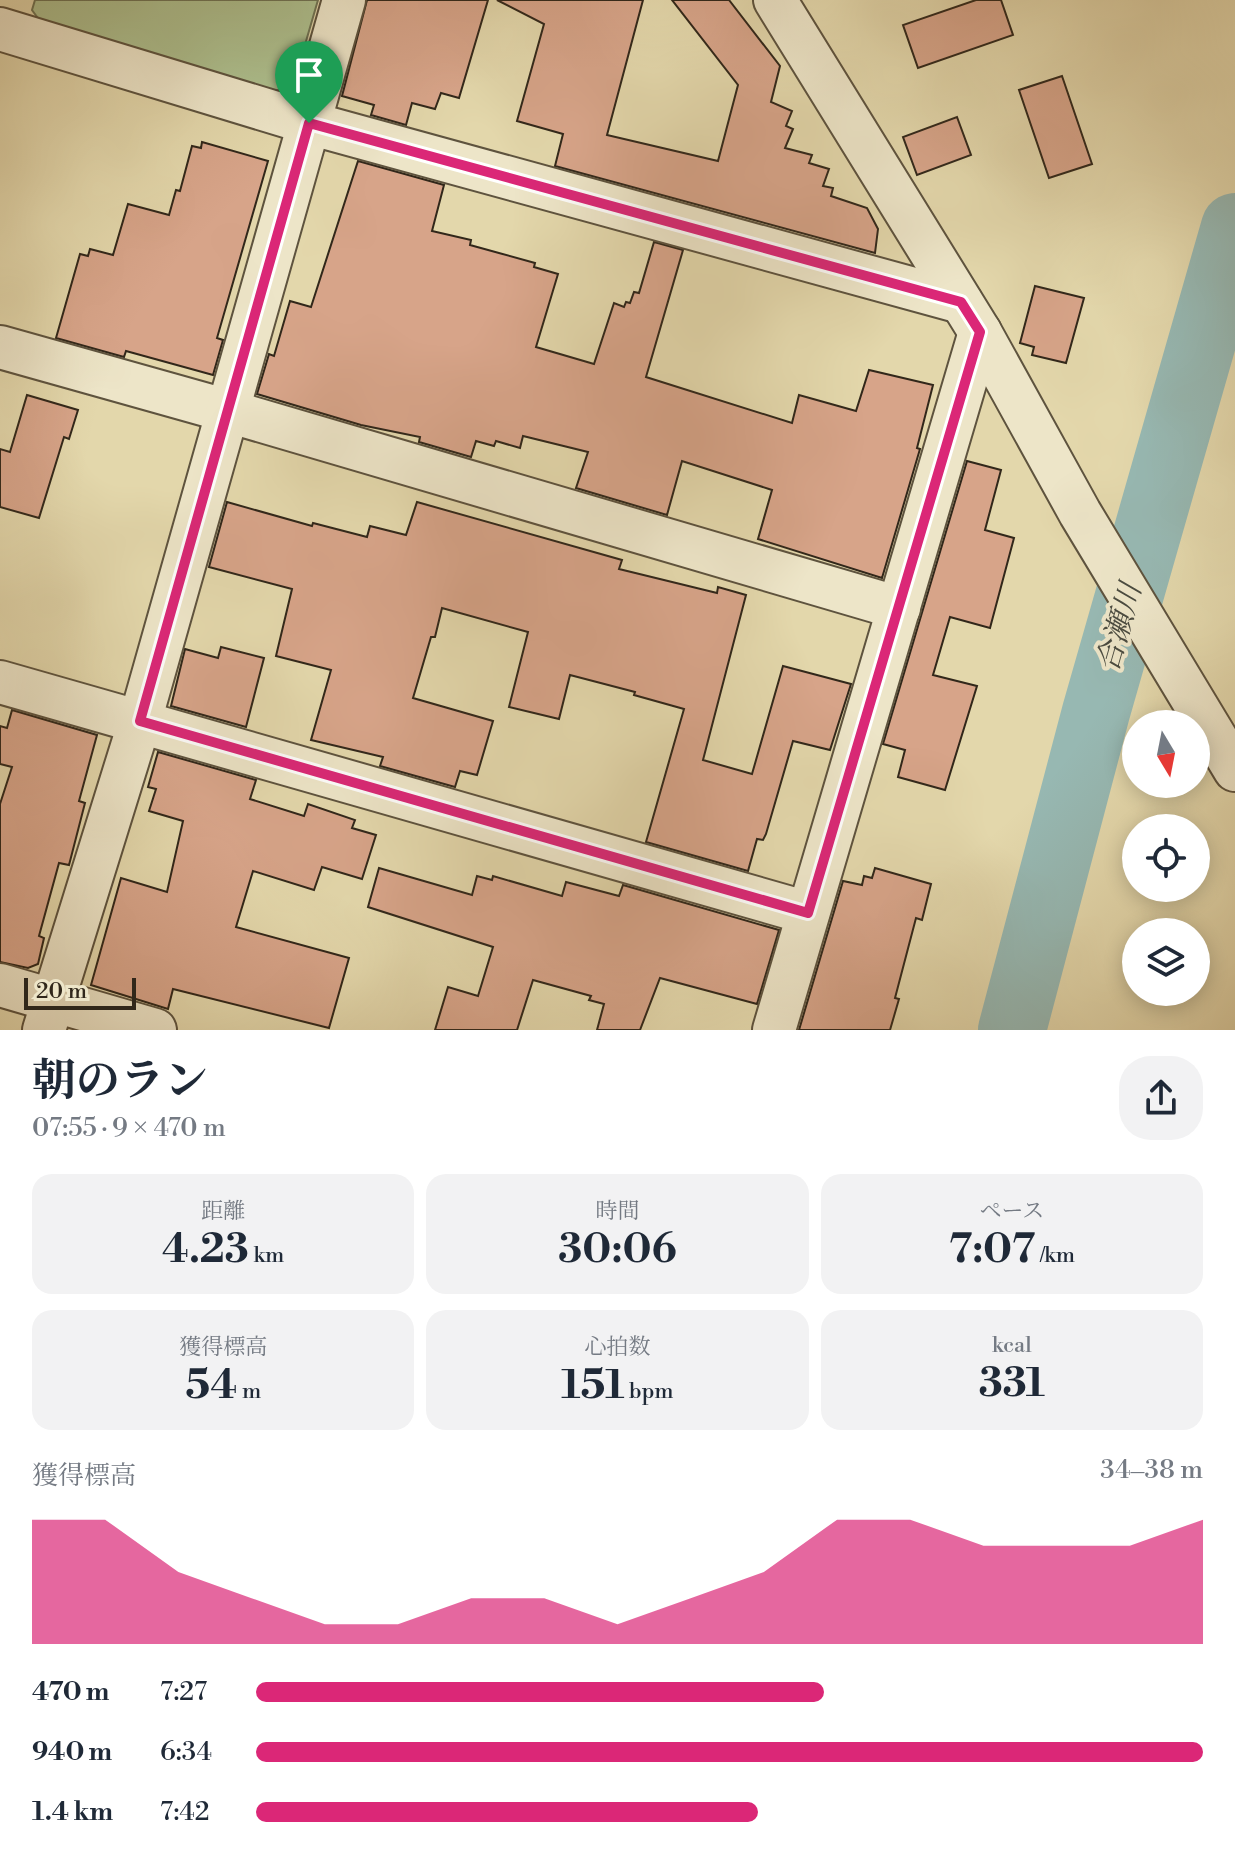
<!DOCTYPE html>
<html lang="ja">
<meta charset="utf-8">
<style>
:root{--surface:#fff;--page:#f2f2f3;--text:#1f2937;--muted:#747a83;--accent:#db2777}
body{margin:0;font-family:"Libre Bodoni","Noto Serif JP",serif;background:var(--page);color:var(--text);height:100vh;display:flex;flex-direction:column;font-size:30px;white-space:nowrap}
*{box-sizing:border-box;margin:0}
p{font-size:26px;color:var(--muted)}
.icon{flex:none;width:44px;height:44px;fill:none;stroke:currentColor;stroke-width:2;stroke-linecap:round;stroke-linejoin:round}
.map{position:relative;height:1030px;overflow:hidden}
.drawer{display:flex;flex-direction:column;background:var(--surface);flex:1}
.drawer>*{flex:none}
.needle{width:52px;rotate:170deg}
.controls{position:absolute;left:1122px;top:710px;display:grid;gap:16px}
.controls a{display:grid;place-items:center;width:88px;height:88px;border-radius:50%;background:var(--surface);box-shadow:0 4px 20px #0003;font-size:40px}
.scale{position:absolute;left:24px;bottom:20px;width:112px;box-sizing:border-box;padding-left:8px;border:4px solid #31271a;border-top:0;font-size:22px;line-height:28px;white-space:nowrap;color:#31271a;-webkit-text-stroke:6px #ede5c8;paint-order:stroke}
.pin{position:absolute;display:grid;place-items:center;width:68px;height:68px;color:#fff;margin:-82px -34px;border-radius:50% 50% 50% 0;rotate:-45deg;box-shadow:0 0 8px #0007}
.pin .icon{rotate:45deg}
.round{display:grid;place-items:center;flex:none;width:84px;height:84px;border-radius:32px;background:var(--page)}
.overview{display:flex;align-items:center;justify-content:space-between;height:136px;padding:0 32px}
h1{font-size:44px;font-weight:700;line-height:60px}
.stats{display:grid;grid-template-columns:repeat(3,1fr);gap:12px;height:136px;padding:8px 32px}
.stats div{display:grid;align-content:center;border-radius:20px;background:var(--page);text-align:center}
.stats b{font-size:40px;font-weight:700}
.stats small{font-size:22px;font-weight:400}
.stats p{font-size:22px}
.chart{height:224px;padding:16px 32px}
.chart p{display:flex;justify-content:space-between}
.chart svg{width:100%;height:144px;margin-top:8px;fill:var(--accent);opacity:.7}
ul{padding:0 32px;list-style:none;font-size:26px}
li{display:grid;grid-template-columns:128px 96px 1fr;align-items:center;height:60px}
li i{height:20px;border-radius:10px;background:var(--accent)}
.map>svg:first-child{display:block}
.green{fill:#adbf8e;stroke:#6f7354;stroke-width:2}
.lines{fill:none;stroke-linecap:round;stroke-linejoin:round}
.river{stroke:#97b8b2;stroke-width:68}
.building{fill:#d7a489;stroke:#31271a;stroke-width:2}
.street-casing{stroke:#5e533e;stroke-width:46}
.street{stroke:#ede5c8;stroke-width:42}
.route-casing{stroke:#fff;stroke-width:16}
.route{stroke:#db2777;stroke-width:10}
.labels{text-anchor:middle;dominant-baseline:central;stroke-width:8;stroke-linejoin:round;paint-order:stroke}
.water-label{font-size:30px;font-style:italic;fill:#4a4b40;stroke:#ede5c8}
</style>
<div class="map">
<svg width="1235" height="1030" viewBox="0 0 1235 1030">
<rect width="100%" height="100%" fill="#e3d7ab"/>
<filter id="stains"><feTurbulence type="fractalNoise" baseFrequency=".0025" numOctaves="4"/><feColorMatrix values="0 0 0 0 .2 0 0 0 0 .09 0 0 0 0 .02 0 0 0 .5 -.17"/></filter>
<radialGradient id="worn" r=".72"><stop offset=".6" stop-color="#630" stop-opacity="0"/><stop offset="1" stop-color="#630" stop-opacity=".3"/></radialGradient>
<!-- green -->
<polygon class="green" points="35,0 318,0 293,86 275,91 43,25 32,10"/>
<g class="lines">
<!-- river -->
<polyline class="river" points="1012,1030 1096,712 1235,227"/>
</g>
<!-- building -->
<g class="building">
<polygon points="367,0 488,0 459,98 441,93 435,109 412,103 406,125 371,115 374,105 342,96"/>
<polygon points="497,0 643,0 607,135 718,161 738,85 672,0 729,0 780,66 771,102 792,111 786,126 793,129 785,148 812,155 809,163 829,169 823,186 833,188 831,196 867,208 878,229 875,253 555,166 563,134 517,121 544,24"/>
<polygon points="976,0 1001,0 1013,35 918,68 903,25"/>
<polygon points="1062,76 1092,164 1049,178 1019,90"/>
<polygon points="957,117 971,155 917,175 903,137"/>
<polygon points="202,142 268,161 217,338 223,340 213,375 126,351 124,357 56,338 80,254 88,256 90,249 113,255 128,204 169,215 176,190 180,191 192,146 201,148"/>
<polygon points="358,161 444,185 432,231 471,240 470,245 535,263 534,267 558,274 536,347 594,364 614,303 624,307 626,302 630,303 634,292 639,293 654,242 683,250 646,377 792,423 799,395 856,411 869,370 933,385 917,448 920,449 882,578 758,539 772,490 682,461 667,515 576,488 588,452 523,436 520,448 496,441 494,446 476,441 471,457 419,442 420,437 361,425 257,394 269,354 274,356 290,301 311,307"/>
<polygon points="1035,286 1084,298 1066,363 1032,355 1034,347 1020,343"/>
<polygon points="27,395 78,410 69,439 64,437 39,518 0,507 0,449 10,452"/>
<polygon points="967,461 1001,470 985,530 1014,538 990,628 950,617 933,675 977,686 945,790 898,777 905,750 883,744"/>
<polygon points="227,502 312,526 313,523 367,537 370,526 406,535 417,502 622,560 619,569 717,593 718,587 746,595 703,760 752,774 783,666 851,684 830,750 793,741 766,834 763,840 757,839 748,871 646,842 684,709 634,695 635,692 570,675 559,719 509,707 528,632 442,608 435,637 431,637 413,698 493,721 477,775 460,771 455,787 380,766 383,757 311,740 331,670 276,656 292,589 209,567"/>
<polygon points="221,647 264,658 246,727 171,706 185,649 218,658"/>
<polygon points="12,710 97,735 79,801 85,803 69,865 59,863 39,936 44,938 38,964 28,968 0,962 0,804 12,767 0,764 0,726 7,728"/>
<polygon points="158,752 256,780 250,799 304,816 308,804 355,820 352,828 376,835 362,879 322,867 314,890 253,871 236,927 349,958 329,1028 173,989 168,1009 91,985 121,878 167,892 183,821 149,811 156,789 148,787"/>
<polygon points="379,868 472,895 477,876 492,880 493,876 562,896 566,882 619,896 623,885 779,930 757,1004 660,978 640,1030 597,1030 604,1004 589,1000 591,996 533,980 517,1030 435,1030 448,987 478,996 493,947 368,907"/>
<polygon points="875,868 931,884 922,920 916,918 895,998 899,999 890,1030 799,1030 843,881 862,885 864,876 872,878"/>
</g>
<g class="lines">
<defs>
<g id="street">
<polyline points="775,0 980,332 1080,513 1235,770"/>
<polyline points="0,29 309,123 961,302"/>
<polyline points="0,347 228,411 899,608"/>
<polyline points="0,682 808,913"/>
<polyline points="0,985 155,1030"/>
<polyline points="44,1030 140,721 344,0"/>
<polyline points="774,1030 980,332"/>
</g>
</defs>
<!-- street casing -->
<use href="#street" class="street-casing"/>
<!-- street -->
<use href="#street" class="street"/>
</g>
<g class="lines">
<defs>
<polygon id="route" points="309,123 961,302 980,332 808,913 140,721"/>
</defs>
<!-- route casing -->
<use href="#route" class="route-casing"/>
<!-- route -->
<use href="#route" class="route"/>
</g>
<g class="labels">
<!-- water labels -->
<g class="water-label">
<text transform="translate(1120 628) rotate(-74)">合瀬川</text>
</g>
</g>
<rect width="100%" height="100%" filter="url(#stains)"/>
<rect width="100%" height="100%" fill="url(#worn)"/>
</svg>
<div class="controls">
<a><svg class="needle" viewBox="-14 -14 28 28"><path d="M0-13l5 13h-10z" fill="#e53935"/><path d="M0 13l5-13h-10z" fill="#747a83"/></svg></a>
<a><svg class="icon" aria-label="locate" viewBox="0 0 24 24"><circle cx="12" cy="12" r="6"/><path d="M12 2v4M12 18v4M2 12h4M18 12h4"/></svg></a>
<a><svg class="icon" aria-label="layers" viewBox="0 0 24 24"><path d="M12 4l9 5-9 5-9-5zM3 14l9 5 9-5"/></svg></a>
</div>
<div class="scale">20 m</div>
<div class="pin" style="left:309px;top:123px;background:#1e9e55"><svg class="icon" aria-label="arrive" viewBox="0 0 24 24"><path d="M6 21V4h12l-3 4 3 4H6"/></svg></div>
</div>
<section class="drawer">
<div class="overview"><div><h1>朝のラン</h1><p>07:55 · 9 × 470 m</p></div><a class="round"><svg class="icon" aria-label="share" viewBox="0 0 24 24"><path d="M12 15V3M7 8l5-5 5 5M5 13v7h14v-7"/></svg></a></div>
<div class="stats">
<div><p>距離</p><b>4.23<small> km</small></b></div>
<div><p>時間</p><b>30:06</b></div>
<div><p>ペース</p><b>7:07<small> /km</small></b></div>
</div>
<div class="stats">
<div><p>獲得標高</p><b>54<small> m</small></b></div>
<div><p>心拍数</p><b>151<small> bpm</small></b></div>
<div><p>kcal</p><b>331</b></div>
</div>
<div class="chart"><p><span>獲得標高</span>34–38 m</p>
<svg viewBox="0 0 160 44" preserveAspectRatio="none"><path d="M0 44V6L10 6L20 22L30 30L40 38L50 38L60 30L70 30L80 38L90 30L100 22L110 6L120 6L130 14L140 14L150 14L160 6V44z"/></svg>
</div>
<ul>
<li><b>470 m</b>7:27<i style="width:60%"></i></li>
<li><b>940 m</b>6:34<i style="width:100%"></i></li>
<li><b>1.4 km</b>7:42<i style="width:53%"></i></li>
</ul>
</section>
